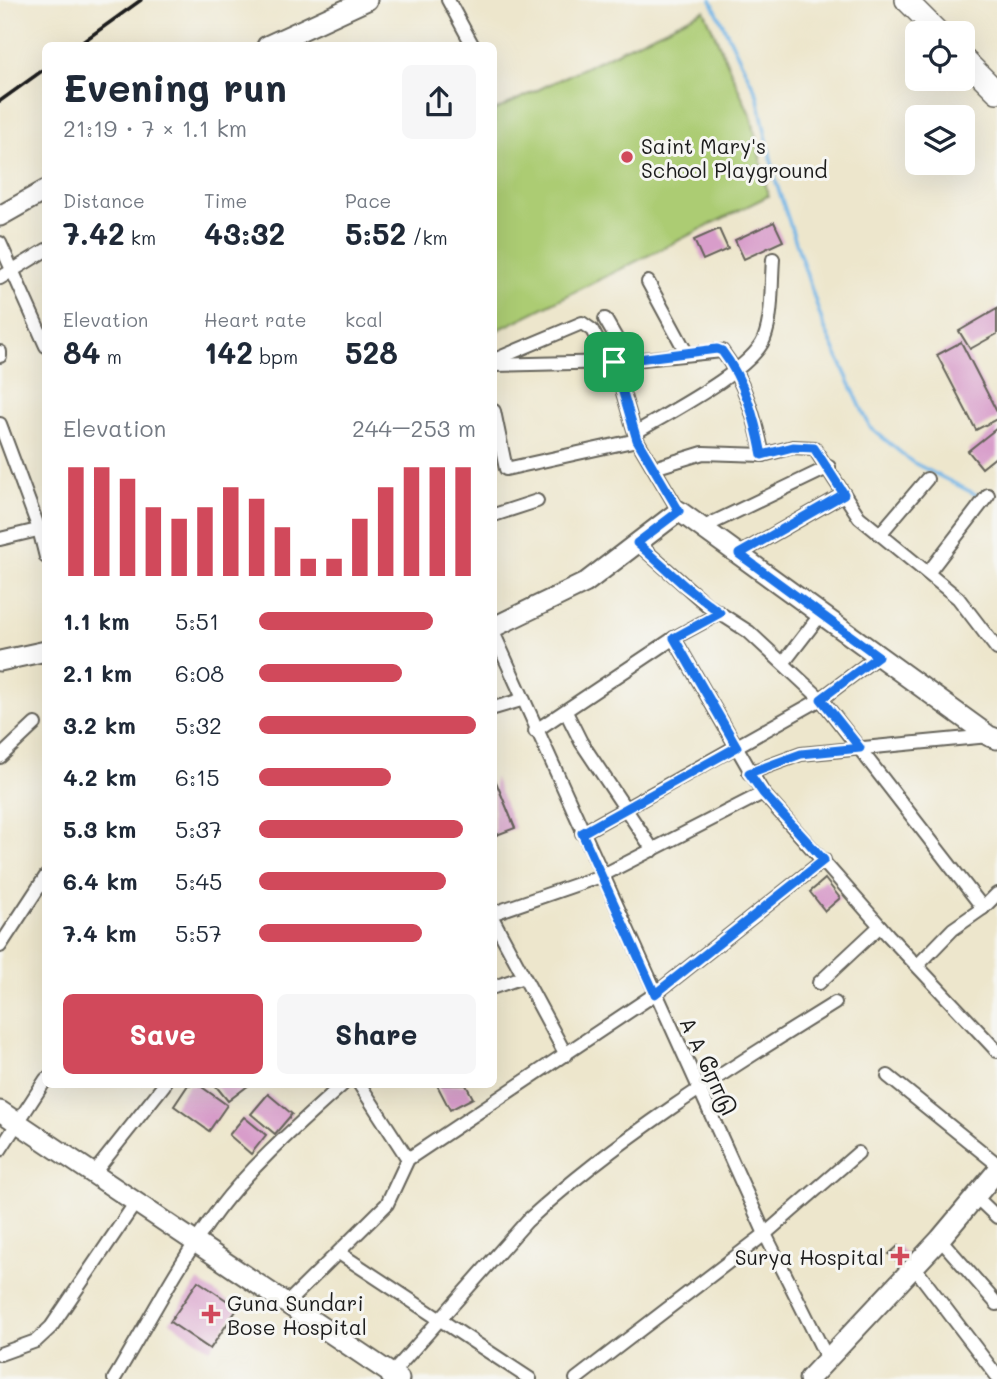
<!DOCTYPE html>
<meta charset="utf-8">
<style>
:root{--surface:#fff;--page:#f6f6f7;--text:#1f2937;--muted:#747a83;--accent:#d1495b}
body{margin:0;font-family:Mali,"Noto Sans Tamil",sans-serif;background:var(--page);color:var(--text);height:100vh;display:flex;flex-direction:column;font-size:26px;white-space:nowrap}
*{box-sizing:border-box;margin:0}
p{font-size:23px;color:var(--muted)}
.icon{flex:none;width:38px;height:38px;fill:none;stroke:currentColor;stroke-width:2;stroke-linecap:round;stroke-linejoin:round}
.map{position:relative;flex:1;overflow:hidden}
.drawer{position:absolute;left:42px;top:42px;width:455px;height:1046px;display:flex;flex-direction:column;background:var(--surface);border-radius:10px;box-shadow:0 7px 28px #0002}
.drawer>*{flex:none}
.tools{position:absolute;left:905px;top:21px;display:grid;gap:14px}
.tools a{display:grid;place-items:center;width:70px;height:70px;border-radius:10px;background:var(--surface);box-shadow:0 7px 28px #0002;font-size:35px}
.pin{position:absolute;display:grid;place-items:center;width:60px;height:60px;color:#fff;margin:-30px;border-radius:14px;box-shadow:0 4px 10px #0006}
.round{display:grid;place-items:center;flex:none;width:74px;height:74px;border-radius:10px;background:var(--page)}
.head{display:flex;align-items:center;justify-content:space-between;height:119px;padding:0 21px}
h1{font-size:38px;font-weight:700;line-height:52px}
.figures{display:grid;grid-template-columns:repeat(3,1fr);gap:10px;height:119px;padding:7px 21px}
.figures div{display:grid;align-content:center}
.figures b{font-size:30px;font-weight:700}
.figures small{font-size:19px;font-weight:400}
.figures p{font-size:19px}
.chart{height:196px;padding:14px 21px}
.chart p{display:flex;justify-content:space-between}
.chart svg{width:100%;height:126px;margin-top:7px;stroke:var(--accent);stroke-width:6}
.primary-button{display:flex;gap:14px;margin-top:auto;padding:14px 21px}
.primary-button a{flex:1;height:80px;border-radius:10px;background:var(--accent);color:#fff;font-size:28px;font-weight:700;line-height:80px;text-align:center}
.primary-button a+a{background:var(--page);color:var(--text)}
ul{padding:0 21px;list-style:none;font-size:23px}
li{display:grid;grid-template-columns:112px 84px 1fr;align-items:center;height:52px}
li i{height:18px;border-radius:9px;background:var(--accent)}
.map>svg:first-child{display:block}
.green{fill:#accc73;stroke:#647448;stroke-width:2}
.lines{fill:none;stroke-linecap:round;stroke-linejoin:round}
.stream{stroke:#70b4e6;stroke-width:3.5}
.building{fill:#d89dca}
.street-casing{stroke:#65635a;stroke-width:16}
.secondary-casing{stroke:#65635a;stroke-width:23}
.primary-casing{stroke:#65635a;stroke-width:24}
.street{stroke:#fff;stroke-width:12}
.secondary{stroke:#fff;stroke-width:19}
.primary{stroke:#fff;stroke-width:21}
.rail{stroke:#1c1c1c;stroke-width:3.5}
.route-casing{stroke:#fff;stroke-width:14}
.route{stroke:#1a73e8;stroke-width:9}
.poi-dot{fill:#d1495b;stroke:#f6f6f2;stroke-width:2.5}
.labels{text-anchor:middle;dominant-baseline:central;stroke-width:6;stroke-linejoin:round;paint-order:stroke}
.poi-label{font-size:21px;fill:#1c1c1c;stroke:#f6f6f2;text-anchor:start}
.street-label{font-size:21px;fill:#1c1c1c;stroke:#f6f6f2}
</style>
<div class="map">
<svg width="997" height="1379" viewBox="0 0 997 1379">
<rect width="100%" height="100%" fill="#f6f6f2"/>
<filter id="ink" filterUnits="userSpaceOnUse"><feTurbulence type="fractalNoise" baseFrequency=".0143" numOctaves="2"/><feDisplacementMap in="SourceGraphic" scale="14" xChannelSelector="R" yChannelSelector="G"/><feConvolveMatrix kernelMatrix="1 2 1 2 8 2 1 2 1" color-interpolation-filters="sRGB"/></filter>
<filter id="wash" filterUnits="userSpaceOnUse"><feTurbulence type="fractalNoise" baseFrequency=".00686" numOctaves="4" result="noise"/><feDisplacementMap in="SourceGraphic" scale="28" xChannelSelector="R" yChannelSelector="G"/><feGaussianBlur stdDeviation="1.57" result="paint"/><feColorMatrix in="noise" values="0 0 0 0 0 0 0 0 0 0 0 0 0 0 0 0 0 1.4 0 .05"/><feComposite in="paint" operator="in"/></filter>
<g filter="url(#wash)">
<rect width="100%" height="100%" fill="#ede6cc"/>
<!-- green -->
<polygon class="green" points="704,10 752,119 768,196 494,332 494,111"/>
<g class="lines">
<!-- stream -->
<polyline class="stream" points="711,0 757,94 776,182 824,327 870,427 912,462 983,498"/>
</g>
<g id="blocks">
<!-- building -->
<g class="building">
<polygon points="774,222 783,241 744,259 735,240"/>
<polygon points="719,229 728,249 703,260 694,240"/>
<polygon points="997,309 997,334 970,349 959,331"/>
<polygon points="961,342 997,412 997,419 976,430 937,355"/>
<polygon points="997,428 997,456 982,468 968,451"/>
<polygon points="494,777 515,828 494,836"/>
<polygon points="825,879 840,898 825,911 810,892"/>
<polygon points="188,1085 199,1085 227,1105 209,1131 174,1106"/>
<polygon points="215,1085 249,1085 228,1101"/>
<polygon points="437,1085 466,1085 473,1098 450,1110"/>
<polygon points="268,1094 292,1114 275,1134 251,1114"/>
<polygon points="244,1117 266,1135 251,1154 229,1135"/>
<polygon points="898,1246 907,1256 899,1264 889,1254"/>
<polygon points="198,1281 238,1308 210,1349 170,1322"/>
</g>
</g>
</g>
<g filter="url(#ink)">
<use href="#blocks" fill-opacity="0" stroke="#65635a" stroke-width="2"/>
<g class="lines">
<defs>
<g id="street">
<polyline points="448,0 473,46"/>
<polyline points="0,243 46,346"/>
<polyline points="0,278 46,250"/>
<polyline points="648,282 687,354"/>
<polyline points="605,319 628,359"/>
<polyline points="0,352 0,356"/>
<polyline points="494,360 582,323 592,330 609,362"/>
<polyline points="614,362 637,440 679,511"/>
<path d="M494 365 614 362 722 351C745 381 755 419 763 455"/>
<polyline points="494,411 506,469 637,440"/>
<polyline points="0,424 39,529 46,557"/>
<path d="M635 433C666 414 751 371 764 339 773 316 771 284 773 259"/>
<polyline points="654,468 703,453 763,455 793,447 814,448 859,517 958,598 997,649"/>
<polyline points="494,515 537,501"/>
<polyline points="702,528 829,467"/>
<polyline points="880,534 927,479"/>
<polyline points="0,539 46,528"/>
<polyline points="637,543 707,605 749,632 821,699 983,908 953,929 918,965"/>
<polyline points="739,554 844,494"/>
<polyline points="928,573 988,495"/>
<polyline points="494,634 765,1234 827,1358"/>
<polyline points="674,638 763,793 888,935 997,1051"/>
<polyline points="784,662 821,614"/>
<polyline points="494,708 521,700"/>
<polyline points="566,712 581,742 653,850"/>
<polyline points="535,731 674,638 720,613"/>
<polyline points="0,757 35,724"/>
<polyline points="749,773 801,754 989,736"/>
<polyline points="582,833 821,699 878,656"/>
<polyline points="983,908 997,894"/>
<polyline points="494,913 601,876 763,793"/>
<polyline points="494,921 566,1055"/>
<polyline points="0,946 46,876"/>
<polyline points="819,983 880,926"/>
<polyline points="494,987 523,977"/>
<polyline points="888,1076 997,1164"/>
<polyline points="360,1085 408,1159"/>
<polyline points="0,1150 46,1079"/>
<polyline points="94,1173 164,1085"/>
<polyline points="975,1196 997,1217"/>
<polyline points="940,1239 997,1304"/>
<polyline points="339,1253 530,1379"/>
<polyline points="914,1267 997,1376"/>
<polyline points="286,1304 387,1204 408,1159 655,994 824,860"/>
<polyline points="0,1354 36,1341 51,1327 136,1202"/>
<path d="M388 1378 527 1221C621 1135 727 1070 835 1003"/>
<path d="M114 1379C148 1323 178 1263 218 1210 254 1163 298 1125 342 1085"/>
<polyline points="576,1379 765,1234 858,1153"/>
</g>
<g id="secondary">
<polyline points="267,46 367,0"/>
<polyline points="0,216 46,190"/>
<polyline points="494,627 585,583 679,511 989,736 997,739"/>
<polyline points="0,661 46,651"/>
<polyline points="0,1111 399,1379"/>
<polyline points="809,1379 940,1239 997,1171"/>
</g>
<g id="primary">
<polyline points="906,0 939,33"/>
<polyline points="962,57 997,92"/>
</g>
</defs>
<!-- street casing -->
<use href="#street" class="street-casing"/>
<!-- secondary casing -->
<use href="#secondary" class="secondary-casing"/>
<!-- primary casing -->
<use href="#primary" class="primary-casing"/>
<!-- street -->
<use href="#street" class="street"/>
<!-- secondary -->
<use href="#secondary" class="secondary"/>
<!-- primary -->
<use href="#primary" class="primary"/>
<!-- rail -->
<g class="rail">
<polyline points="77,46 141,0"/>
<polyline points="0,101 46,68"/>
</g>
</g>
</g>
<g class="lines" filter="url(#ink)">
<defs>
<path id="route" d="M717 349 722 351C745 381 755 419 762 455L793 447 814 448 844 494 739 554 878 656 821 699 860 748 801 754 749 773 763 793 824 860 655 994 582 833 737 747 674 638 720 613 685 586 637 543 679 511 637 440 614 362Z"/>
</defs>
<!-- route casing -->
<use href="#route" class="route-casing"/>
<!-- route -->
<use href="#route" class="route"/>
</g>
<!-- markers -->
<g class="poi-dot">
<circle cx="627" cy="157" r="7"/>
<path d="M896.5 1245.5h7v7h7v7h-7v7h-7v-7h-7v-7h7z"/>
<path d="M207.5 1303.5h7v7h7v7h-7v7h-7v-7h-7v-7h7z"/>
</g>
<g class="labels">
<!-- poi labels -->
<g class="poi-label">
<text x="641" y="145">Saint Mary's<tspan x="641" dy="24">School Playground</tspan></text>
<text x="884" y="1256" text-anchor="end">Surya Hospital</text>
<text x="227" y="1302">Guna Sundari<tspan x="227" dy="24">Bose Hospital</tspan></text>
</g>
<!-- street labels -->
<g class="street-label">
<text transform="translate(709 1066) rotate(65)">A A ரோடு</text>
</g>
</g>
</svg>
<div class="tools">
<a><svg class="icon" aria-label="locate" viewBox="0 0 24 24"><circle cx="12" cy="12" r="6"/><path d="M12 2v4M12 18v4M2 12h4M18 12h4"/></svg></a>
<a><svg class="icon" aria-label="layers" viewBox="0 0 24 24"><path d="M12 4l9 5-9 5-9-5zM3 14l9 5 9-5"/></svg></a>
</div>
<div class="pin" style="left:614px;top:362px;background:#1e9e55"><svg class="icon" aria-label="arrive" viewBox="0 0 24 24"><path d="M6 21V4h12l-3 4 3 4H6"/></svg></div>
<section class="drawer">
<div class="head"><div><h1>Evening run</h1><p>21:19 · 7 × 1.1 km</p></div><a class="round"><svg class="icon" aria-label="share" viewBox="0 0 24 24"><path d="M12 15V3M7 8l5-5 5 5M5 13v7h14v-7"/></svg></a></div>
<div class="figures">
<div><p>Distance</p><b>7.42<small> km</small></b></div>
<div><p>Time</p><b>43:32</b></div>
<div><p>Pace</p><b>5:52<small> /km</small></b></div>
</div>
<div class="figures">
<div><p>Elevation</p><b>84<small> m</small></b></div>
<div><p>Heart rate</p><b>142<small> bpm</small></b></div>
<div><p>kcal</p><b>528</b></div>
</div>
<div class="chart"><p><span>Elevation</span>244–253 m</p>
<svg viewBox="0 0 160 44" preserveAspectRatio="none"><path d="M5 44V6M15 44V6M25 44V10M35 44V20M45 44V24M55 44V20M65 44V13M75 44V17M85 44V27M95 44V38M105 44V38M115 44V24M125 44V13M135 44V6M145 44V6M155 44V6"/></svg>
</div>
<ul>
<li><b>1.1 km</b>5:51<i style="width:80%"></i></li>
<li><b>2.1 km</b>6:08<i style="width:66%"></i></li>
<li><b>3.2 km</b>5:32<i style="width:100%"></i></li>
<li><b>4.2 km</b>6:15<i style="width:61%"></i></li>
<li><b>5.3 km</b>5:37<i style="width:94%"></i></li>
<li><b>6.4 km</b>5:45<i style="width:86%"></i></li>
<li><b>7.4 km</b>5:57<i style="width:75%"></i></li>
</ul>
<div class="primary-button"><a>Save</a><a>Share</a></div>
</section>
</div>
